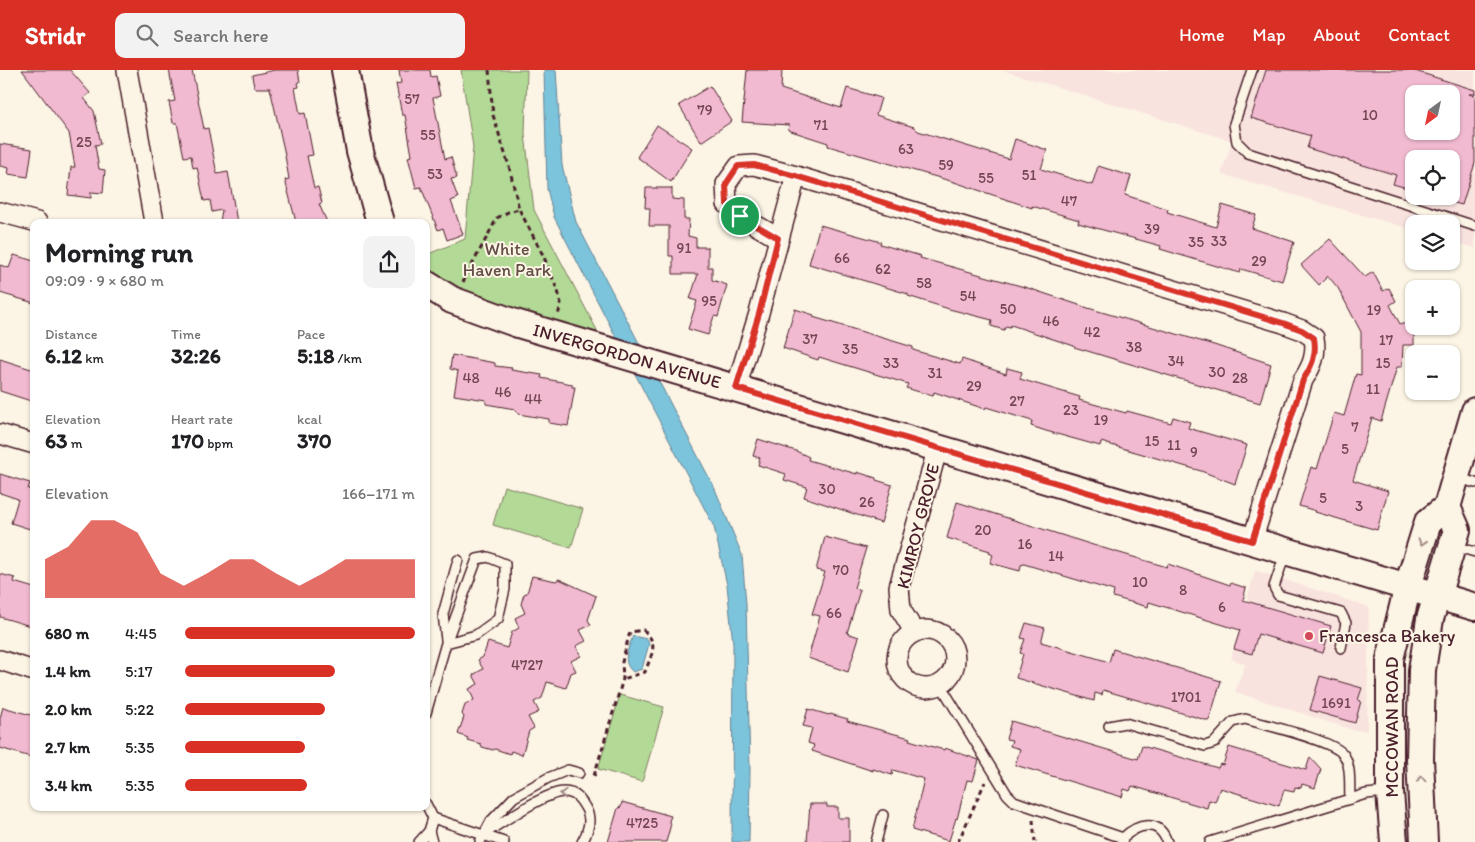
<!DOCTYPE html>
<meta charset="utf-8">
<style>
:root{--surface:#fff;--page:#f2f2f2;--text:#202124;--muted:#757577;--accent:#d93025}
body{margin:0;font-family:Itim,sans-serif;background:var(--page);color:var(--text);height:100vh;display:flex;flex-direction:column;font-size:19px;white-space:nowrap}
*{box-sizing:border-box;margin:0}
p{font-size:16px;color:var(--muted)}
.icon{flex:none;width:28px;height:28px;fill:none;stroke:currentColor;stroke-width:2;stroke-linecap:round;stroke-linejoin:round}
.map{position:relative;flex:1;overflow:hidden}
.side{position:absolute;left:30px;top:149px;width:400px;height:592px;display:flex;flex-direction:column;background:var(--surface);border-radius:10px;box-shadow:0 1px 4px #0004}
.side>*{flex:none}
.needle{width:32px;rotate:213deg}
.tools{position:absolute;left:1405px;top:15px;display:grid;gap:10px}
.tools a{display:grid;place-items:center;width:55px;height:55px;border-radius:10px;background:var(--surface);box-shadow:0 1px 4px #0004;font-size:25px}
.pin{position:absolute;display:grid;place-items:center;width:42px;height:42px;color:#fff;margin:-21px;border:2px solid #fff;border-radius:50%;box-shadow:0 1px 5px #0007}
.round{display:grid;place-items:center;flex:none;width:52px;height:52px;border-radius:10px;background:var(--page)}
.overview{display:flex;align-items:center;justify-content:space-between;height:85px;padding:0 15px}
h1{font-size:28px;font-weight:700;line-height:38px}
.stats{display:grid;grid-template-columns:repeat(3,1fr);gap:8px;height:85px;padding:5px 15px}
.stats div{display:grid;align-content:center}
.stats b{font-size:21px;font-weight:700}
.stats small{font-size:14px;font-weight:400}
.stats p{font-size:14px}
.chart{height:140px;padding:10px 15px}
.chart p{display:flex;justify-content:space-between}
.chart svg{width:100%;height:90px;margin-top:5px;fill:var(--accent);opacity:.7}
ul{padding:0 15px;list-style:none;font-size:16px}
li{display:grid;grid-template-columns:80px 60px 1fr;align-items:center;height:38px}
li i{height:12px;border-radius:6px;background:var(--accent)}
header{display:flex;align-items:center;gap:30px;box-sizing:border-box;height:70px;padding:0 25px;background:var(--accent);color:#fff}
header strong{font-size:24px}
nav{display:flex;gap:28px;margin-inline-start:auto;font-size:18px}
.search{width:350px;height:45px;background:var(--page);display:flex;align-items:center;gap:12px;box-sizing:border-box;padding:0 18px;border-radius:10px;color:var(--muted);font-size:19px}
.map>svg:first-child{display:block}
.built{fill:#f9e3df;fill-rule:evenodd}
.green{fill:#b2da96;stroke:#7e7c60}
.water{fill:#7bc4db;stroke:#678295}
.building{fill:#f1bad0;stroke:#4a1f2b;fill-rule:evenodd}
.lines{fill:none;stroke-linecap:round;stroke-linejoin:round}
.lane-casing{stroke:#4a1f2b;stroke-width:12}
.street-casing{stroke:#4a1f2b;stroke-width:22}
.secondary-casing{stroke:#4a1f2b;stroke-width:30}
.path{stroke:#4a1f2b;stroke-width:3;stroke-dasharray:5 4;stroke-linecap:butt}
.lane{stroke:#fcf5e5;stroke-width:9}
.street{stroke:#fcf5e5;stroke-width:19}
.secondary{stroke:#fcf5e5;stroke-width:26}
.oneway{stroke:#a38a88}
.route-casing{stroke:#fff;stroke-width:10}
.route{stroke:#d93025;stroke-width:6}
.poi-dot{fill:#d1495b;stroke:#fcf5e5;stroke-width:2}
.labels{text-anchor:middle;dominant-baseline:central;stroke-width:4;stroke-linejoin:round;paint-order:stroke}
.number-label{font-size:15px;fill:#744654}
.park-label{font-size:18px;fill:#644e46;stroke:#fcf5e5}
.street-label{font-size:18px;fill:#4a1f2b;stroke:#fcf5e5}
.poi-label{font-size:18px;fill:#4a1f2b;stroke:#fcf5e5;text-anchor:start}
</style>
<header>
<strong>Stridr</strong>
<div class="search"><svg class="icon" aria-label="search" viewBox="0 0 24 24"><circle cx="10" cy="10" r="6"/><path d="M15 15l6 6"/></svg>Search here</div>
<nav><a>Home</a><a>Map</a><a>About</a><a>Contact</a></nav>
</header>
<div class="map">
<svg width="1475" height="772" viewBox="0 0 1475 772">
<rect width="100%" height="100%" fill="#fcf5e5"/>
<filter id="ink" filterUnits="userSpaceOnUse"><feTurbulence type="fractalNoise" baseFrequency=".02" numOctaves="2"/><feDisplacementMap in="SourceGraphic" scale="10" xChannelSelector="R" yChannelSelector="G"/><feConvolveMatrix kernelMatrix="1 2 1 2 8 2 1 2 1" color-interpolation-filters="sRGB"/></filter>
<g filter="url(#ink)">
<!-- built -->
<g class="built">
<path d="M1002 0H1475V178L1451 171V154H1414V160L1221 104 1232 71ZM1414 24H1451V61H1414ZM1414 89H1451V126H1414Z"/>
<polygon points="1255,500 1369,537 1367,661 1353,660 1235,622 1245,594 1231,589"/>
</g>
<!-- green -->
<g class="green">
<path d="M461 0H527L525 64 534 140 600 266C546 250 469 235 426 197V185L465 169 473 77Z"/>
<polygon points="504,416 583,439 571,478 493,455"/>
<polygon points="620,625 664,637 642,712 598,699"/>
</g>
<!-- water -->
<g class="water">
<polygon points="544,0 556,0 562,95 576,152 715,419 742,485 746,534 750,699 749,772 732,772 733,574 727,515 714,457 554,147 547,119"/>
<path d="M633 566 647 569 649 574 642 599 633 602C621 592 628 579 633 566Z"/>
</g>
<!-- building -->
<g class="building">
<polygon points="22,0 70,0 90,23 84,28 94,41 101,74 95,75 99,99 105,100 103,123 91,122 91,128 68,125 71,97 75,97 69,63"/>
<polygon points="169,0 192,0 204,59 208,58 217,104 228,102 237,152 220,152 222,140 212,142 210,130 204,131 197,97 193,98 191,86 184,87 177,53 173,53 169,32 175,31"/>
<polygon points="275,0 298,0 300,12 298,13 299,17 295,18 300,44 305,43 313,85 307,86 314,118 318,117 322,133 319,134 327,152 296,152 285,110 289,109 284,80 270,18 255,18 253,12 252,5"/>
<polygon points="399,0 430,0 431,7 436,6 440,26 433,28 445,89 451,87 457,108 451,109 458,128 451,131 463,164 447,170 443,158 438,160 421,117 416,118 408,87 412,86 405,45 402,45 396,14 401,13"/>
<polygon points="747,0 782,0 781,19 841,38 847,18 881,28 876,45 914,57 918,61 1009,89 1015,69 1047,80 1041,99 1092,115 1098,96 1131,106 1125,125 1168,139 1167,142 1216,157 1222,135 1256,145 1252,158 1294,172 1282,211 1241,199 1240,203 1160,179 1161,176 1078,153 1079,150 1032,136 1032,138 954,112 828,76 828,73 788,60 789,55 742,52"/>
<path d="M1266 0H1412L1475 20V24H1469L1475 26V93L1462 135 1451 132V89H1414V120L1393 114 1396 105 1307 78 1311 66 1251 48ZM1414 24H1451V61H1414Z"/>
<polygon points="710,16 732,51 701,72 679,35"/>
<polygon points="657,55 692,78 671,112 637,87"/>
<polygon points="0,74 32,79 28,107 8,104 9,98 0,96"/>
<polygon points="646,118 672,118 672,129 684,130 684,149 689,149 688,166 696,168 696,177 708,177 708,197 712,197 712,210 727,215 718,247 714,246 708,265 688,259 697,231 690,229 698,204 673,204 673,186 669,186 669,156 649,156 650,138 645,138"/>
<polygon points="820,155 881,172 880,174 921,186 920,188 1028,218 1088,238 1214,275 1271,294 1260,333 1074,277 1074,276 1011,255 1010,257 1006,256 1004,260 991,256 992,250 949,239 908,226 908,224 809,194"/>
<polygon points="1330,169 1365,207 1373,202 1383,221 1389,218 1396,231 1390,235 1400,254 1414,254 1414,275 1403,275 1402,297 1397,297 1381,351 1372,348 1353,410 1388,421 1377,460 1315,442 1316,441 1299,436 1311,397 1317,399 1334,343 1344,346 1356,304 1361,305 1361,262 1338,218 1328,206 1319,215 1301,195"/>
<polygon points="14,185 34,191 34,233 0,223 0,195 9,198"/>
<polygon points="795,239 814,245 813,247 913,277 913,280 960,294 962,289 1006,304 1007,298 1022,302 1020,309 1080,327 1079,330 1126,343 1127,341 1171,353 1173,347 1190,352 1188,358 1247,375 1235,414 1201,401 1101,372 1100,376 1046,361 1031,356 1032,351 986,337 985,339 934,322 933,326 906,318 908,314 819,287 818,290 783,278"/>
<polygon points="452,285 495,293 495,296 512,298 511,300 542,305 541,308 572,314 572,317 575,317 568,356 549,353 549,349 518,344 515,339 486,334 486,330 454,325 458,301 450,299"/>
<polygon points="0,289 34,300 34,332 0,321"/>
<polygon points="758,369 796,381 809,387 808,390 857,404 857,402 876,408 876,410 892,415 881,453 804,427 807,417 784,410 786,404 758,395 760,388 753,386"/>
<polygon points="0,404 30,413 28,419 34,421 34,445 30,459 11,453 18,429 0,423"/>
<polygon points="957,432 1093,475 1167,497 1168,494 1230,515 1231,513 1246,518 1243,530 1331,556 1323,583 1258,564 1252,584 1234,579 1240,560 1149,532 1148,537 1113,527 1114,521 1024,494 1021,495 1020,501 990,493 993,485 989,483 990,481 947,468"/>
<polygon points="825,467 866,478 854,518 860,520 847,563 859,567 848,602 808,588 820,546 812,544 825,502 816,500"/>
<polygon points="0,504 15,508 14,512 34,518 34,557 0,547"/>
<polygon points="532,506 556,511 559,509 596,526 588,550 591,555 580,560 586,571 576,576 581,586 571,591 576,601 571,603 566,618 547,612 542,628 534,632 539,642 528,647 534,658 529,661 522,685 511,681 510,684 495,679 493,680 482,677 481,674 467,670 468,668 458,664 464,647 462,644 465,635 474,630 469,619 478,614 473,605 483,599 478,590 483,587 488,572 507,578 512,562 519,558 515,548 525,543 521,534 524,524 527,523"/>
<polygon points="1026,553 1045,558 1041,572 1096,588 1109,592 1113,579 1221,611 1209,651 1103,620 1102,625 1095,623 1094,631 1016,608 1023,584 1020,583 1025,569 1021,568"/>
<polygon points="1320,606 1362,618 1358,630 1361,631 1355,653 1310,640"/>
<polygon points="3,637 34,646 34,688 0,678 0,648"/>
<polygon points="808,639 829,645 830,644 848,649 847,651 910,668 909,670 944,680 945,678 979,690 973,711 967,710 957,749 956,748 949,771 912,760 924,709 893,700 892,705 873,699 873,701 812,681 814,675 808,673 812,658 803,656"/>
<polygon points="1011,651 1138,689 1142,676 1218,698 1220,694 1223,695 1229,677 1306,700 1310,687 1321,699 1315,718 1302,714 1301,718 1295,717 1294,722 1284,720 1279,736 1220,718 1215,732 1209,730 1207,738 1132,716 1130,721 1124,719 1122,727 1015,695 1020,679 1010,676 1012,670 1006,669"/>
<polygon points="622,732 671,746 669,751 671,754 666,772 608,772 618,738 621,737"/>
<polygon points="810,734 827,734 827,737 838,737 838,748 849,748 849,772 807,772"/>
</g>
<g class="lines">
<defs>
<g id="lane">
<polyline points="1252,0 1234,54 1237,72 1248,83 1475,156"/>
<polyline points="1459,408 1475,413"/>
<polyline points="1454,476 1475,482"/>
<polyline points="1285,484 1274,517 1278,525 1341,543 1346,553 1341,578"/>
<polyline points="446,570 443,544 458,490"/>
<polyline points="940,614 1007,724 1014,731 1031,737 1123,768"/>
<polyline points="426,643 446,573 477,489 488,487 505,494 505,519 498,549 476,565 446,573"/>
<path d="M1109 656 1125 653 1205 676 1214 673 1233 652 1245 649C1265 655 1332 670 1343 684 1352 695 1349 716 1350 729"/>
<polyline points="426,734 433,748 429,761 432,772"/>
<polyline points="433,748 504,772"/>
<path d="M482 765C500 754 545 722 564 722 576 722 581 730 586 739 592 749 588 763 582 772"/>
<polyline points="419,772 429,761"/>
<polyline points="480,772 491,751 514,727 548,708 568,700 579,703"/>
<polyline points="876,772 883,745"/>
<path d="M1122 772 1123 768C1137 754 1159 748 1167 772"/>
<polyline points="1210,772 1366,724 1387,722"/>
</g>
<g id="street">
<polyline points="127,0 154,152"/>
<polyline points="0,142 37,152"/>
<polyline points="778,168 740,146 727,134 726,114 739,96 754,95 796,106"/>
<path d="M736 318 759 243 796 106 1283 253 1302 260 1314 268C1317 285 1312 296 1303 310L1252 471"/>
<polyline points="0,364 34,374"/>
<circle cx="926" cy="589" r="29"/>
<polyline points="914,561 901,540 899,517 938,377"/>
<polyline points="0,590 34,601"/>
</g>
<g id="secondary">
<polyline points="345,0 360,81 380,152"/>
<polyline points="426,214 452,230 515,253 1475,537"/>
<polyline points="1394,772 1390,722 1390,589 1408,516 1428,452 1447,437 1475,341"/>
<polyline points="1424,772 1420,689 1422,600 1430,549 1457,460 1447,437"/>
</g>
</defs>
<!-- lane casing -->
<use href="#lane" class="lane-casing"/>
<!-- street casing -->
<use href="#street" class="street-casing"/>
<!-- secondary casing -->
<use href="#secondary" class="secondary-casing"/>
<!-- path -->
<g class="path">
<polyline points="489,0 493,45 509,96 519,139 543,185 558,221 561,233 558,246"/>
<polyline points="463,212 497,148 508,142 519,139"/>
<path d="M594 706 623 609 622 592 630 562 643 560C660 574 651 585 645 602L623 609"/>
<polyline points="1033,750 1035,772"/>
<polyline points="958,772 985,712"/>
</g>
<!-- lane -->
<use href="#lane" class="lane"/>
<!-- street -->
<use href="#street" class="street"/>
<!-- secondary -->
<use href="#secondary" class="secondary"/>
</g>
<!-- one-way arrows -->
<defs><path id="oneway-chevron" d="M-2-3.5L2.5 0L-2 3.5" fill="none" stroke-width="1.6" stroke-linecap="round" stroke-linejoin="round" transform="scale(1.25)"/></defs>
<g class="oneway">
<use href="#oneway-chevron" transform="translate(1422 472) rotate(107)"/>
<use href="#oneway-chevron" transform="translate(1421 709) rotate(-93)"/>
<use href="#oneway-chevron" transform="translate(563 724) rotate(-178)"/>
</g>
</g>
<g class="lines" filter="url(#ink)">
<defs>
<path id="route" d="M754 95 796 106 1283 253 1302 260 1314 268C1317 285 1312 296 1303 310L1252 471 736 318 759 244 778 168 740 146 727 134 726 114 738 96Z"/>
</defs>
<!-- route casing -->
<use href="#route" class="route-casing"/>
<!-- route -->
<use href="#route" class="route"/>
</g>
<!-- markers -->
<circle class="poi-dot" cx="1309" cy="566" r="5"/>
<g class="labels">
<!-- number labels -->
<g class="number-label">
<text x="412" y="29">57</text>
<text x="705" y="40">79</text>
<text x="1370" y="45">10</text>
<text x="821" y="55">71</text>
<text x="428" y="65">55</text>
<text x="84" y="72">25</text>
<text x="906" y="79">63</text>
<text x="946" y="95">59</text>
<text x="435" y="104">53</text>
<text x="1029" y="105">51</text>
<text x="986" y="108">55</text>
<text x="1069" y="131">47</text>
<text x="1152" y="159">39</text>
<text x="1219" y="171">33</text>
<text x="1196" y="172">35</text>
<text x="684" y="178">91</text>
<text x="842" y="188">66</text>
<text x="1259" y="191">29</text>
<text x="883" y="199">62</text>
<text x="924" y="213">58</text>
<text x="968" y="226">54</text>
<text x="709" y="231">95</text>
<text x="1008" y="239">50</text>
<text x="1374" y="240">19</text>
<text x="1051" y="251">46</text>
<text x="1092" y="262">42</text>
<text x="810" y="269">37</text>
<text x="1386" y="270">17</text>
<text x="1134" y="277">38</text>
<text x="850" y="279">35</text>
<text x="1176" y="291">34</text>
<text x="891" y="293">33</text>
<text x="1383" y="293">15</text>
<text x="1217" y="302">30</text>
<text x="935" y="303">31</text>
<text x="471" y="308">48</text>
<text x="1240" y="308">28</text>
<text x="974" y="316">29</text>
<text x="1373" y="319">11</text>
<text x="503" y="322">46</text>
<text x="533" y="329">44</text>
<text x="1017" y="331">27</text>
<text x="1071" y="340">23</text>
<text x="1101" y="350">19</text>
<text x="1355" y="357">7</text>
<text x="1152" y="371">15</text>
<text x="1174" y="375">11</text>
<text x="1345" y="379">5</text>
<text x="1194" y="382">9</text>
<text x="827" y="419">30</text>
<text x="1323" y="428">5</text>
<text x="867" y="432">26</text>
<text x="1359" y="436">3</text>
<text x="983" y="460">20</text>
<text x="1025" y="474">16</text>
<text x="1056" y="486">14</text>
<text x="841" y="500">70</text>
<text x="1140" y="512">10</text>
<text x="1183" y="520">8</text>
<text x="1222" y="537">6</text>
<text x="834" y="543">66</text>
<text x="527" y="595">4727</text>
<text x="1186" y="627">1701</text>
<text x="1336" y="633">1691</text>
<text x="642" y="753">4725</text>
</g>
<!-- park labels -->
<g class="park-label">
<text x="507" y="179">White<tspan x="507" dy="21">Haven Park</tspan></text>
</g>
<!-- street labels -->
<g class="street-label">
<text transform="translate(627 286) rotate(16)">INVERGORDON AVENUE</text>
<text transform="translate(918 456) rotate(-76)">KIMROY GROVE</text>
<text transform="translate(1392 657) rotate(-90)">MCCOWAN ROAD</text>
</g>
<!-- poi labels -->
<g class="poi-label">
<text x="1319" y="566">Francesca Bakery</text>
</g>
</g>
</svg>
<div class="tools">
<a><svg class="needle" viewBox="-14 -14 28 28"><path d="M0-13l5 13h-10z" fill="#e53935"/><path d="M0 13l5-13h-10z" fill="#757577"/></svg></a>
<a><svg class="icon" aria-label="locate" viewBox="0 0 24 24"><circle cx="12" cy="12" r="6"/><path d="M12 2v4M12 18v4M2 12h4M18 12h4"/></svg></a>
<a><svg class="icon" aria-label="layers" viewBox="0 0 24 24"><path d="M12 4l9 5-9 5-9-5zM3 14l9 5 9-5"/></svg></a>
<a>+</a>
<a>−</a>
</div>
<div class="pin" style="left:740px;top:146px;background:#1e9e55"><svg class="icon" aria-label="arrive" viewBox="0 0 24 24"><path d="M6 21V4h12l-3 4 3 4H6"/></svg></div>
<section class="side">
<div class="overview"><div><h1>Morning run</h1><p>09:09 · 9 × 680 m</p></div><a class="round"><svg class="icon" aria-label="share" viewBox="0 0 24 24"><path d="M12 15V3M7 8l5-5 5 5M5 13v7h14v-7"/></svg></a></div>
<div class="stats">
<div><p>Distance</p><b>6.12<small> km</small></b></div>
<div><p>Time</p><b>32:26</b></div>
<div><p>Pace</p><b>5:18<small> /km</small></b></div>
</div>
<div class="stats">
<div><p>Elevation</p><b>63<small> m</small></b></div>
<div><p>Heart rate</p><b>170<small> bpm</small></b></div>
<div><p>kcal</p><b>370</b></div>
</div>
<div class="chart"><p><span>Elevation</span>166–171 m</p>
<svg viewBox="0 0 160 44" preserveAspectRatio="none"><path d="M0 44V25L10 19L20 6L30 6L40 12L50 32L60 38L70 32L80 25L90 25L100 32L110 38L120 32L130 25L140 25L150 25L160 25V44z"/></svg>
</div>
<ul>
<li><b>680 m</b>4:45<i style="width:100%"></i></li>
<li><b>1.4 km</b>5:17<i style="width:65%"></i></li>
<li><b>2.0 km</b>5:22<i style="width:61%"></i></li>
<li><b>2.7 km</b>5:35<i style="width:52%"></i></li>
<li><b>3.4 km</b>5:35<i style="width:53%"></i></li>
</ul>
</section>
</div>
